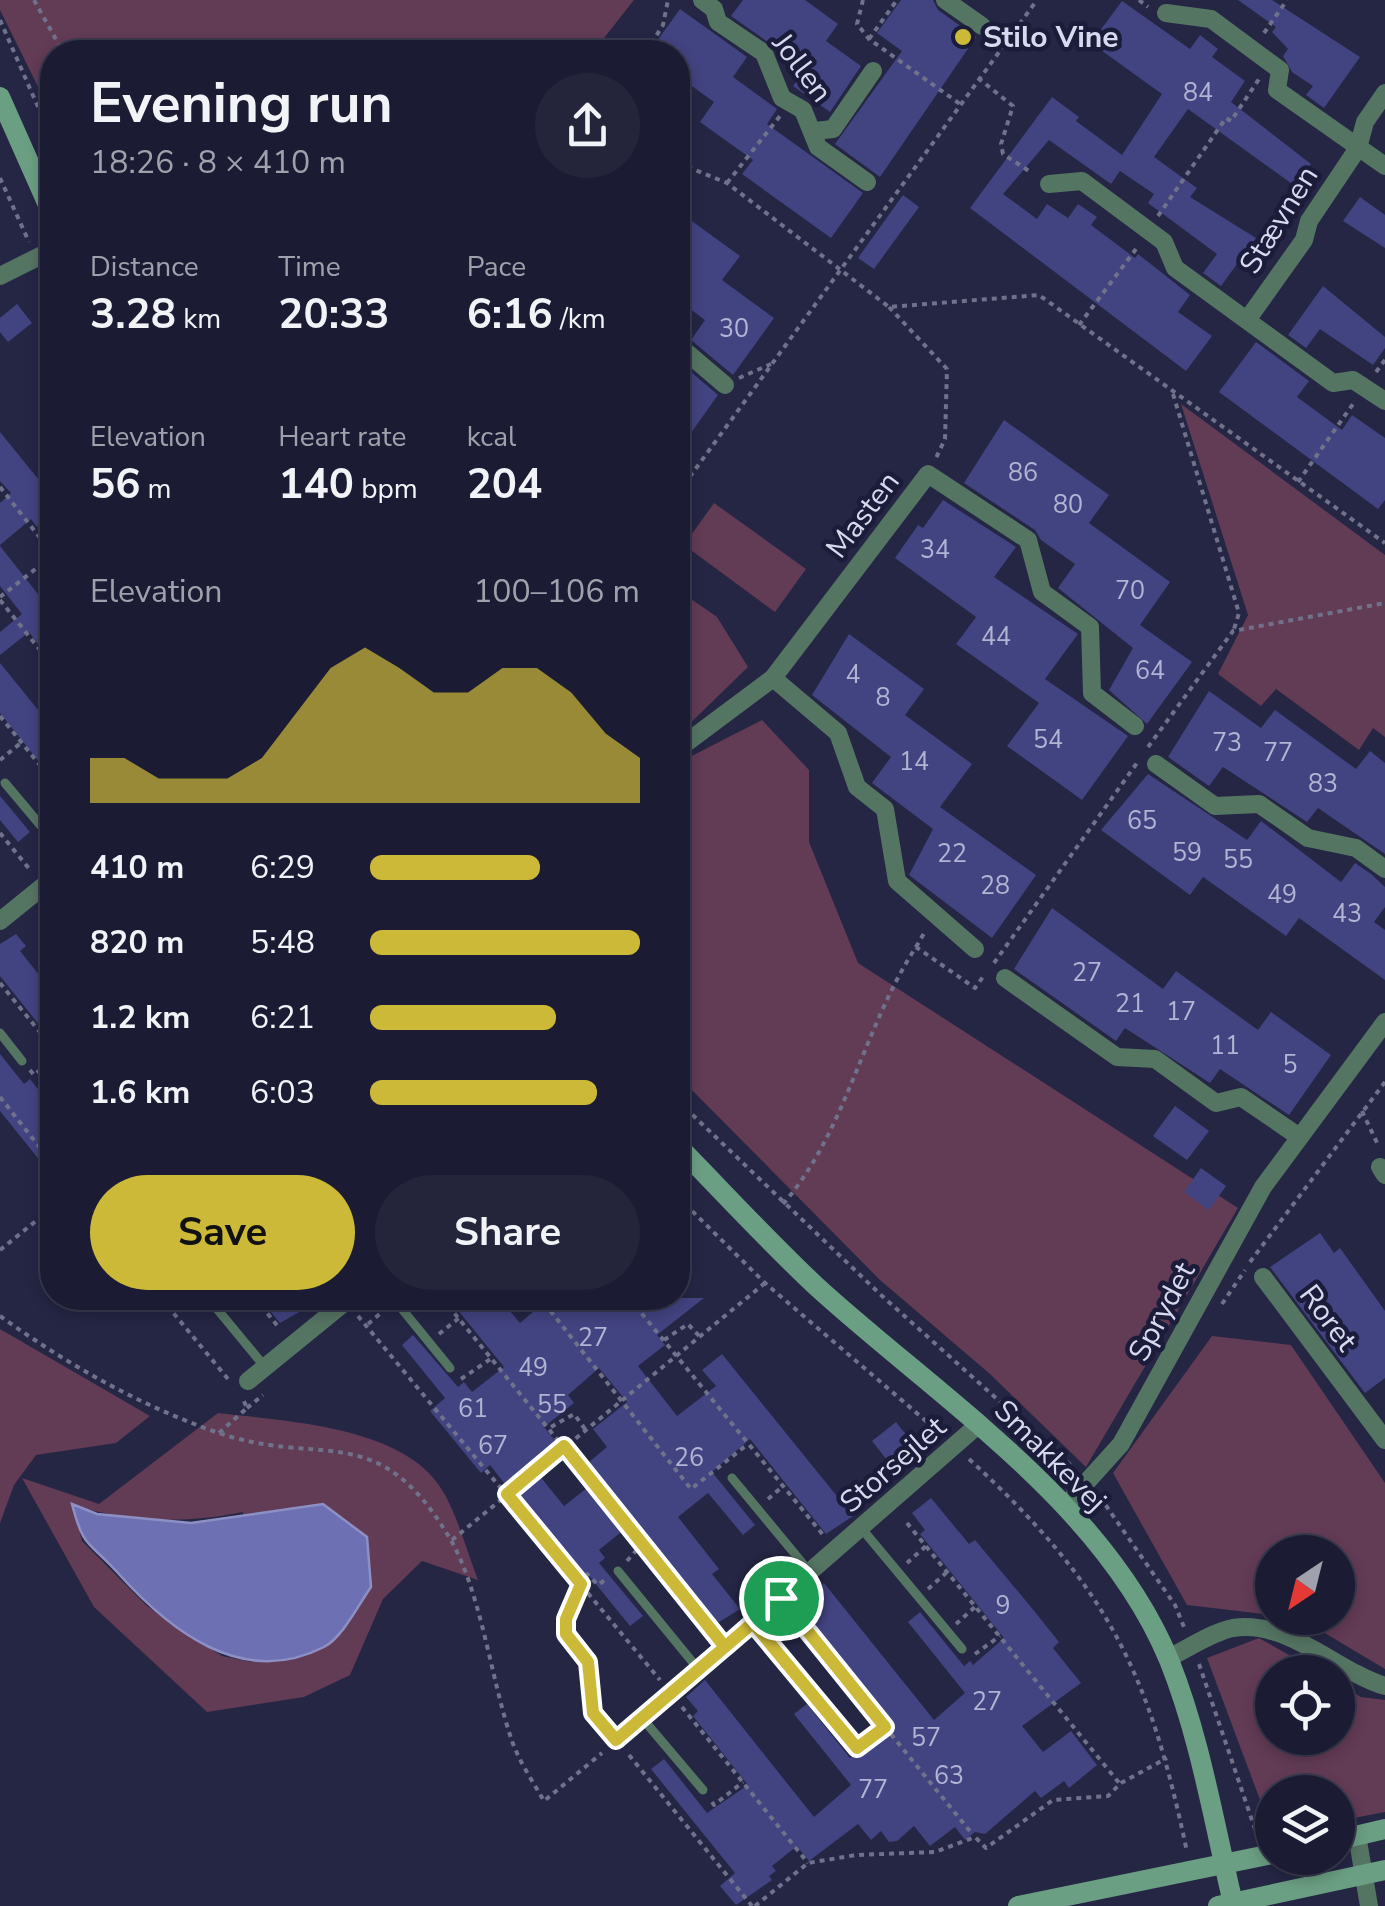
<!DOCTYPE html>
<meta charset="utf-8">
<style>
:root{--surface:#1b1c33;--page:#24253b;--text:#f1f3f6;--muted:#a0a1ac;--line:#393a4e;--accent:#cdb938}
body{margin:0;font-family:"Nunito Sans",sans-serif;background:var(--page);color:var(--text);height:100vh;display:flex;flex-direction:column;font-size:38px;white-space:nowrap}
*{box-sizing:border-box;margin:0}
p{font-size:32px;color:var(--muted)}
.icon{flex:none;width:55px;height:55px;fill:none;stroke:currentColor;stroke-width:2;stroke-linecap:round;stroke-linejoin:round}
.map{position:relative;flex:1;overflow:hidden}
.sheet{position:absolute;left:40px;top:40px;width:650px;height:1270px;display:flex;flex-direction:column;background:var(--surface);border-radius:40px;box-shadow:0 5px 15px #0003,0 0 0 2px var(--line)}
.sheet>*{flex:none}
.needle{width:65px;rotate:215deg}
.buttons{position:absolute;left:1255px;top:1535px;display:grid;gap:20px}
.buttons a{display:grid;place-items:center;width:100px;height:100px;border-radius:50%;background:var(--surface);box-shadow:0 5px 15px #0003,0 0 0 2px var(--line);font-size:50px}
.pin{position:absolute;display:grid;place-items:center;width:85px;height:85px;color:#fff;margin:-42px;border:5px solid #fff;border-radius:50%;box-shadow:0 2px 10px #0007}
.round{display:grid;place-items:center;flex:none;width:105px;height:105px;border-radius:52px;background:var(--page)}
.head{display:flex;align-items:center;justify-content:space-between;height:170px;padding:0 50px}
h1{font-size:55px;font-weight:700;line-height:75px}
.figures{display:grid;grid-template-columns:repeat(3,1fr);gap:15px;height:170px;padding:10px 50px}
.figures div{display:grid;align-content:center}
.figures b{font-size:42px;font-weight:700}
.figures small{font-size:28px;font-weight:400}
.figures p{font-size:28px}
.chart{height:280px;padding:20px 50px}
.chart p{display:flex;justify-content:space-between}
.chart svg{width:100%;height:180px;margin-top:10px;fill:var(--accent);opacity:.7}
.action{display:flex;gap:20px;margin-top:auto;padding:20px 50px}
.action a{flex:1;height:115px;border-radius:60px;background:var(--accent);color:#111;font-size:40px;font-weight:700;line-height:115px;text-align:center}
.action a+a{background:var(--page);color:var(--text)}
ul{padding:0 50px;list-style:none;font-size:32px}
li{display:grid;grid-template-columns:160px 120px 1fr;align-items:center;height:75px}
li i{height:25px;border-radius:12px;background:var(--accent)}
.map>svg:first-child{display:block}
.green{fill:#623b55;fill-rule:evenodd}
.water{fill:#6d71b3;stroke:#8d90c5;stroke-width:2.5}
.building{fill:#424381;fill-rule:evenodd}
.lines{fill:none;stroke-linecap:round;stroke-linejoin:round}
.path{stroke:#70728c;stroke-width:4;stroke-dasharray:5 5;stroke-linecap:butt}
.lane{stroke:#557563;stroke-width:9}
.street{stroke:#557563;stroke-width:18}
.secondary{stroke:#6b9f83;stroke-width:20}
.route-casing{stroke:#fff;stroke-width:20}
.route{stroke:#cdb938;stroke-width:12}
.poi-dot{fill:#cdb938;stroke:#1b1c39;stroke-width:4}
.labels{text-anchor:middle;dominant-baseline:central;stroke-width:9;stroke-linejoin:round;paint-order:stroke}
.number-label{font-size:25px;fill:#b2b4d3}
.poi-label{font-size:30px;font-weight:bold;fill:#d7daee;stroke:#1b1c39;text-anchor:start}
.street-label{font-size:30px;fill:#d7daee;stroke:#1b1c39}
</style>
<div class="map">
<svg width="1385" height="1906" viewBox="0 0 1385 1906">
<rect width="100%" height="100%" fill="#242644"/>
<!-- green -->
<g class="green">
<polygon points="0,0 634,0 593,52 52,52 52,115 0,10"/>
<polygon points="1181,404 1385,555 1385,737 1373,728 1359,750 1276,689 1261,706 1218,674 1248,615"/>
<polygon points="714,503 806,569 775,612 684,545"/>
<polygon points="678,590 717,617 748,667 678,735"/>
<polygon points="762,720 809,770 809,842 858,963 1238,1208 1086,1467 990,1374 880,1280 678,1076 678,763"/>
<polygon points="0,1329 150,1416 116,1443 36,1455 14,1485 0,1523"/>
<polygon points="1212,1336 1291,1345 1385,1483 1385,1669 1308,1623 1282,1618 1338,1618 1338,1552 1272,1552 1272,1615 1187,1605 1113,1473"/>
<path d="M218 1413C285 1421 408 1426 444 1493 459 1520 467 1552 478 1580L422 1561 383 1599 350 1675 304 1697 207 1712 94 1607 22 1478 99 1504ZM73 1505C127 1522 187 1524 243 1512L252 1662 222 1656 147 1606 82 1541Z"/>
<polygon points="1259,1638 1319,1672 1272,1672 1272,1738 1338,1738 1338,1683 1361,1697 1385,1700 1385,1812 1338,1821 1338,1792 1272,1792 1272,1832 1207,1658"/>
</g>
<!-- water -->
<path class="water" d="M72 1504 97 1514 191 1523 323 1504 367 1537 371 1587C359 1604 342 1638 324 1647 242 1689 169 1630 117 1572 88 1540 84 1550 72 1504Z"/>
<!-- building -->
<g class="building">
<polygon points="743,0 805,0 838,24 826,41 861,66 830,112 793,86 806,69 731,16"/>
<polygon points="901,0 933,0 938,10 976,37 880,177 835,144 902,51 877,33"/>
<polygon points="1238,0 1272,0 1360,57 1324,108 1306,95 1313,86 1292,72 1283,56 1288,49 1272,32 1276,27"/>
<polygon points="1122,1 1190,49 1200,35 1218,49 1212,57 1245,81 1231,102 1311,164 1295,186 1188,109 1154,157 1197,188 1190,197 1256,238 1221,286 1203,273 1217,254 1148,203 1154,194 1120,171 1111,184 1049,140 1003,194 1037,219 1047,204 1068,218 1078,204 1097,217 1091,225 1135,258 1138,254 1190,295 1178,312 1212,336 1186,371 970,208 1052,97 1079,117 1076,121 1122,155 1162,94 1091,43"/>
<polygon points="680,9 747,57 733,77 777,109 767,124 863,193 831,238 742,174 753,160 700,122 714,102 678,76 678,52 649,52"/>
<polygon points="903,195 919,207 874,269 858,258"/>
<polygon points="1360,197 1385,215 1385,248 1343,221"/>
<polygon points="678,211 740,256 722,280 774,318 733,375 691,340 705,320 678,300"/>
<polygon points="1323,286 1385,337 1385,348 1373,365 1320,329 1306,348 1288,335"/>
<polygon points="17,304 32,323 8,342 0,332 0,318"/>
<polygon points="1256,342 1309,381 1297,397 1342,430 1352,415 1385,438 1385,500 1378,509 1219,392"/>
<polygon points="678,361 718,395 678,451"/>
<polygon points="1004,420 1109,495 1089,523 1170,582 1140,625 1192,662 1147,724 1109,690 1133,648 1058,588 1075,564 1041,540 1035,530 964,483"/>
<polygon points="0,432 43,485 52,477 52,535 42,522 37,527 31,519 0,545 0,503 11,493 0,481"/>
<polygon points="943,500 1016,547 994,577 1078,634 1045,679 1128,736 1082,800 1007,746 1039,703 956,644 976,617 895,558 918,525 923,528"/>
<polygon points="0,546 52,612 52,638 41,648 29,632 0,655 0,632 22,614 0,586"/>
<polygon points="849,634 924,689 905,715 972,764 940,807 1036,875 992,938 909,875 933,829 872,783 891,757 812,695"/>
<polygon points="0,663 52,727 52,778 0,713"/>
<polygon points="1209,691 1261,728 1275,710 1356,769 1370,751 1385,763 1385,854 1318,808 1307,822 1223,767 1209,786 1168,757"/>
<polygon points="1148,774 1247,840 1261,821 1341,882 1355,863 1371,874 1385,887 1385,907 1374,922 1385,930 1385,980 1299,918 1286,936 1203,877 1190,895 1101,830"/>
<polygon points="0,796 30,832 18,842 0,820"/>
<polygon points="1052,908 1163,989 1176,971 1258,1030 1271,1012 1331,1055 1289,1115 1220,1069 1210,1083 1125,1028 1116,1041 1014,969"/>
<polygon points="16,934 26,946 20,951 52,991 52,1018 41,1027 0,976 0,944"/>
<polygon points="0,1054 24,1084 30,1079 52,1107 52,1153 41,1162 0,1111"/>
<polygon points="1175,1106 1209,1131 1187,1160 1153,1136"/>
<polygon points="1201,1168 1226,1186 1209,1210 1184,1192"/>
<polygon points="1320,1233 1334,1253 1340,1248 1385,1311 1385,1378 1365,1393 1270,1267"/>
<polygon points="259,1298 300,1298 308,1307 280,1323"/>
<path d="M448 1298H489L498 1309 504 1304 520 1323 546 1301 554 1309 568 1298H704L657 1335 665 1345 638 1366 677 1416 716 1386 702 1370 722 1354 853 1516 826 1534 750 1439 712 1472 755 1525 743 1535 708 1493 678 1517 719 1569 712 1574 740 1609 713 1626 631 1524 599 1550 605 1558 599 1563 643 1616 630 1626 586 1572 580 1577 574 1569 565 1578 505 1504 514 1496 490 1465 481 1473 430 1411 445 1398 402 1345 413 1335 458 1387 464 1382 472 1392 504 1367ZM599 1368 627 1402 593 1429 607 1447 589 1462 601 1477 564 1506 530 1464 556 1442 544 1427 574 1403 568 1395Z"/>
<polygon points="896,1422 911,1441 887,1460 872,1441"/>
<polygon points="931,1498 969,1544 975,1540 1031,1607 1059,1642 1053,1648 1081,1683 1022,1726 1043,1752 1071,1731 1097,1765 1069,1788 1064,1781 1041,1798 1035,1791 985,1834 975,1832 965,1840 955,1827 930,1846 914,1826 897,1841 889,1842 881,1831 871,1840 858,1824 809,1861 797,1846 772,1866 776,1871 769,1876 772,1880 736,1905 720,1886 735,1873 651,1769 664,1759 707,1813 748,1785 693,1716 698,1711 686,1697 705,1680 814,1817 851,1785 794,1714 807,1704 850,1758 857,1753 860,1756 891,1729 807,1625 812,1621 798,1604 824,1583 934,1720 965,1693 908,1622 920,1612 964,1666 970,1661 973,1665 1004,1638 920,1534 925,1530 912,1513"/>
</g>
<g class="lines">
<!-- path -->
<g class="path">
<polyline points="34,0 63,52"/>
<polyline points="863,0 857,24 869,39 960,104"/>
<polyline points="1139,0 1148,7"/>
<polyline points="0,20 52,139"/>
<polyline points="1264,33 1287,0"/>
<polyline points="869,39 897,0"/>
<polyline points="646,52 663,25 668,0"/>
<polyline points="978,78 1013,106 1001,144 1003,154 1032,173"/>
<polyline points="678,163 727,183 889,307 1039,295 1385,543"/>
<polyline points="0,178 29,242"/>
<polyline points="727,183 780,116"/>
<polyline points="1158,216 1219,128 1226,118 1231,121 1259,79"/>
<polyline points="43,274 52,292"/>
<polyline points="889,307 947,369 945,439 936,458"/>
<polyline points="1079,325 1139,245"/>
<polyline points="1376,372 1385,360"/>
<polyline points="739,378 771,364"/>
<polyline points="1173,394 1239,613 1234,629"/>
<polyline points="1298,482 1353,404"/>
<polyline points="0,487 52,553"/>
<polyline points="678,493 1037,0"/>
<polyline points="0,597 52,556"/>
<polyline points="0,600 52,665"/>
<polyline points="0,716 52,780"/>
<polyline points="1148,747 1233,631 1385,603"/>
<polyline points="0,760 22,742"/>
<polyline points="0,833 31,871"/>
<polyline points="916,947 926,930"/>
<polyline points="994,963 1137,763"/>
<polyline points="0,983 52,1047"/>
<polyline points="30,1070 34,1075 52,1060"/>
<polyline points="0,1097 52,1163"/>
<polyline points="678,1101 881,1295 1074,1468"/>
<polyline points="1362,1111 1379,1147"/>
<polyline points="678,1197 765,1283 940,1433"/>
<path d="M783 1204C846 1132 863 1028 916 947L975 988 985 974"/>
<polyline points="0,1250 52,1208"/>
<polyline points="1250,1262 1385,1082"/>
<polyline points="161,1298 228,1379"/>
<polyline points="255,1298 280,1329"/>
<polyline points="442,1298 713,1631"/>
<polyline points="563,1298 549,1309 691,1489 748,1444"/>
<polyline points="629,1298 824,1536"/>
<polyline points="1222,1304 1245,1270"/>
<polyline points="420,1307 432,1298"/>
<path d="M0 1316C67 1364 135 1403 213 1431 320 1470 376 1415 449 1537 481 1590 491 1680 512 1741 519 1761 533 1782 544 1801L602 1753"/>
<polyline points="358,1316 660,1680"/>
<polyline points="368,1324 383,1311"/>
<polyline points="439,1334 459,1318"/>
<polyline points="664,1340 688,1324 700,1337"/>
<polyline points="461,1379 492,1358"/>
<polyline points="247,1408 263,1395"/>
<polyline points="551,1427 574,1414 585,1429"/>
<polyline points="219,1433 247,1408 242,1397"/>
<path d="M969 1459C1107 1586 1149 1670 1187 1852"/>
<polyline points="1100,1497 1175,1605 1184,1627"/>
<polyline points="768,1499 783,1486"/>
<polyline points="907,1523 1120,1784"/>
<polyline points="452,1540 765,1283"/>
<polyline points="627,1561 641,1545"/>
<polyline points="907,1563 926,1546"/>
<polyline points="579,1583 587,1574 598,1585 605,1580"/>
<polyline points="581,1585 565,1619 567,1634 588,1661 593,1713 606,1728"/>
<polyline points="928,1589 947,1572"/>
<polyline points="790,1610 973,1835"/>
<polyline points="956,1624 975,1607"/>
<polyline points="975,1654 1000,1636"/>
<polyline points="1199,1664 1257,1835"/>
<polyline points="682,1707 808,1863"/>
<polyline points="853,1744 857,1748 885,1727"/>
<polyline points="629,1755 752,1906"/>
<polyline points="712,1802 714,1805 743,1782"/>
<polyline points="755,1906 808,1863 856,1855 935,1852 975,1837 986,1848 1053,1800 1108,1796 1121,1783 1167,1758"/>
</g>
<!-- lane -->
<g class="lane">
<polyline points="5,783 52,839"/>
<polyline points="0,1033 22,1061"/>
<polyline points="208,1298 265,1367"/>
<polyline points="393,1298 450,1368"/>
<polyline points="732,1478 809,1571"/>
<polyline points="862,1529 962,1649"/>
<polyline points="618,1571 699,1670"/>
<polyline points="753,1623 846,1736"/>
<polyline points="642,1718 703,1790"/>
</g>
<!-- street -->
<g class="street">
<polyline points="702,0 714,9 718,22 764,53 782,98 803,110 818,147 867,182"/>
<polyline points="945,0 982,26"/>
<polyline points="1166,13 1211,19 1280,70 1277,90 1385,166"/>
<polyline points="815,131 833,129 873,71"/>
<polyline points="1049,184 1082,181 1164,242 1175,268 1333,383 1353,380 1385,401"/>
<polyline points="0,276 52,250"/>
<polyline points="1247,320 1304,240 1309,221 1358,148 1365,122 1385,93"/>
<polyline points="678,345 725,385"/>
<polyline points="773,678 838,733 857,787 885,809 897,881 975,949"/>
<polyline points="678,749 773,678 928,474 1028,540 1042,592 1090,627 1092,693 1135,726"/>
<polyline points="1156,764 1215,806 1259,804 1308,838 1356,848 1385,869"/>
<polyline points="0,921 52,879"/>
<polyline points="1005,978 1117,1057 1155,1059 1216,1103 1241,1097 1298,1136"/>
<polyline points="1380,1167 1385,1175"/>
<polyline points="1263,1277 1385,1440"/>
<polyline points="248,1381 350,1298"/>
<polyline points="1066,1505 1121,1444 1263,1187 1385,1022"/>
<path d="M1168 1658C1188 1649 1212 1632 1233 1628 1287 1619 1336 1671 1385 1686"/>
<polyline points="617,1740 978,1425"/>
<polyline points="1357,1835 1369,1906"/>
</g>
<!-- secondary -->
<g class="secondary">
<polyline points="0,97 52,214"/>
<path d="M678 1146C724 1193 769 1242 817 1287 939 1398 1104 1503 1169 1660 1200 1737 1214 1823 1233 1903"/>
<polyline points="1338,1840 1385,1829"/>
<polyline points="1018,1906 1272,1854"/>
<polyline points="1218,1906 1385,1870"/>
</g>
</g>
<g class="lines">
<defs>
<path id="route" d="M781 1598 725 1647 564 1446 507 1494 581 1584 566 1619V1634L588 1662 593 1713 616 1740C662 1701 708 1662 753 1623L857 1748 885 1727 781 1598"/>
</defs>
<!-- route casing -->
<use href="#route" class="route-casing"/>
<!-- route -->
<use href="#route" class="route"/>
</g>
<!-- markers -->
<circle class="poi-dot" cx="963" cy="37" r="10"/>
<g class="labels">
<!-- number labels -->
<g class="number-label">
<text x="1198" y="93">84</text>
<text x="734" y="329">30</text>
<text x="1023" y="473">86</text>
<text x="1068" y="505">80</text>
<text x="935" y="550">34</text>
<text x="1130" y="591">70</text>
<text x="996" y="637">44</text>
<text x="1150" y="671">64</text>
<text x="853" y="675">4</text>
<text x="883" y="698">8</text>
<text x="1048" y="740">54</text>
<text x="1227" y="743">73</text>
<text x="1278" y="753">77</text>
<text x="914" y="762">14</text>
<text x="1323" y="784">83</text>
<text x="1142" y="821">65</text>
<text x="1187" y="853">59</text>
<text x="952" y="854">22</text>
<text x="1238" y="860">55</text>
<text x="995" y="886">28</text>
<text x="1282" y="895">49</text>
<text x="1347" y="914">43</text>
<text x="1087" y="973">27</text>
<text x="1130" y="1004">21</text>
<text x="1181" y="1012">17</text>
<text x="1225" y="1046">11</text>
<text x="1290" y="1065">5</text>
<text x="593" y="1338">27</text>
<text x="533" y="1368">49</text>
<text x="552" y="1405">55</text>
<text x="473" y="1409">61</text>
<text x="493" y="1446">67</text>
<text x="689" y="1458">26</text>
<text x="1003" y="1606">9</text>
<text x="987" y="1702">27</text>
<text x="926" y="1738">57</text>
<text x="949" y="1776">63</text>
<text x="873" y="1790">77</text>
</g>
<!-- poi labels -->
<g class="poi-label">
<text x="983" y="37">Stilo Vine</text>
</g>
<!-- street labels -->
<g class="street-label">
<text transform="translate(802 68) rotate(53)">Jollen</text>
<text transform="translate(1279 220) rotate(-58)">Stævnen</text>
<text transform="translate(863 515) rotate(-53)">Masten</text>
<text transform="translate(1162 1312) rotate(-62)">Sprydet</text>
<text transform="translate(1328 1318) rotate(53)">Roret</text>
<text transform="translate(1050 1456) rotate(45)">Smakkevej</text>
<text transform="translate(893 1465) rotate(-41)">Storsejlet</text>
</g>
</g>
</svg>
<div class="buttons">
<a><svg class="needle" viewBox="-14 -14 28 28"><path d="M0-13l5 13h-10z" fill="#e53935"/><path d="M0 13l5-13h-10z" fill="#a0a1ac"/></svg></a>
<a><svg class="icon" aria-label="locate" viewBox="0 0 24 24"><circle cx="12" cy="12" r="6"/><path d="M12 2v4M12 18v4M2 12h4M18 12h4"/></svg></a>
<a><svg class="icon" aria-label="layers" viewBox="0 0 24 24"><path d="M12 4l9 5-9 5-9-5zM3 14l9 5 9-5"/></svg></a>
</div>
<div class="pin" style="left:781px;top:1598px;background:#1e9e55"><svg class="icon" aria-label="arrive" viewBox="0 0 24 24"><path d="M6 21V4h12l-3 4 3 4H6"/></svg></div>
<section class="sheet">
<div class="head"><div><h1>Evening run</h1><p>18:26 · 8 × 410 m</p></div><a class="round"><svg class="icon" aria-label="share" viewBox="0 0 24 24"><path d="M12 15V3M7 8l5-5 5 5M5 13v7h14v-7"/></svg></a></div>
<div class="figures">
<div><p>Distance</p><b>3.28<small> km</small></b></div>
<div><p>Time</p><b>20:33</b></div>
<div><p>Pace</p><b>6:16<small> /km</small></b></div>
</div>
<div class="figures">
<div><p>Elevation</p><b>56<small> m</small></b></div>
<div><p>Heart rate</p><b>140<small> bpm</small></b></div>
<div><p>kcal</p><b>204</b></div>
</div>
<div class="chart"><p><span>Elevation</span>100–106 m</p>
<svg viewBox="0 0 160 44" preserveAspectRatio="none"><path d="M0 44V33L10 33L20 38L30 38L40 38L50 33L60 22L70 11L80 6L90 11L100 17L110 17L120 11L130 11L140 17L150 27L160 33V44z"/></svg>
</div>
<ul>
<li><b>410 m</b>6:29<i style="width:63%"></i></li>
<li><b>820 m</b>5:48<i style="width:100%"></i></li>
<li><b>1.2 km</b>6:21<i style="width:69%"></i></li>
<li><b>1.6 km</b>6:03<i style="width:84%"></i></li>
</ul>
<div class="action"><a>Save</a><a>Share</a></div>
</section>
</div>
